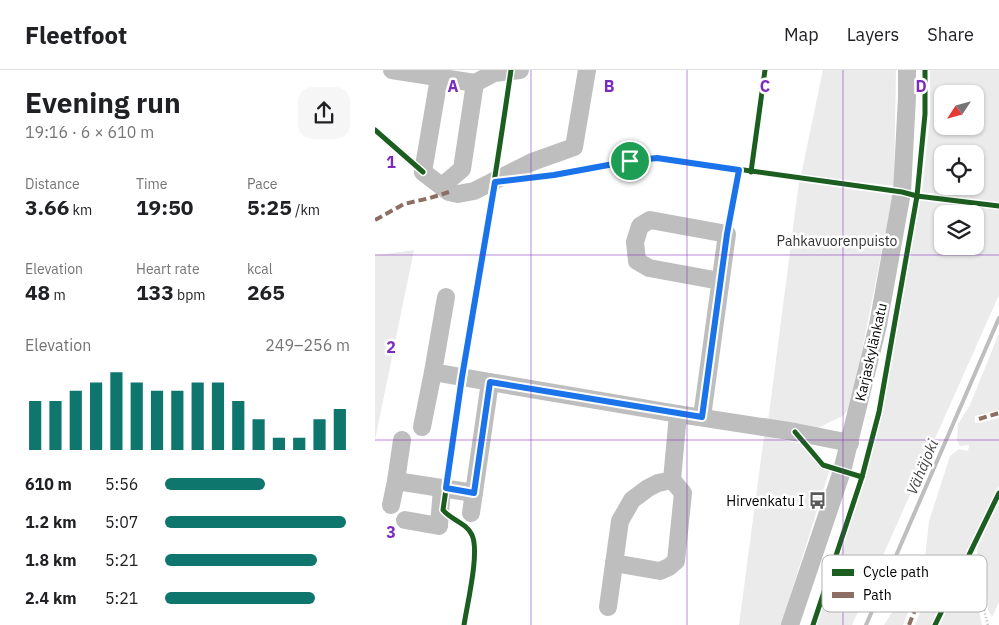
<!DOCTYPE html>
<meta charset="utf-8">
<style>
:root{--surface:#fff;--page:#f6f6f6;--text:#202124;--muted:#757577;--line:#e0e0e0;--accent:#0f766e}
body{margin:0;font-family:"IBM Plex Sans",sans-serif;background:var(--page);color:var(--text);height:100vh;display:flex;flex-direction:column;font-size:19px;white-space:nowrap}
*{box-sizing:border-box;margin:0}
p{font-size:16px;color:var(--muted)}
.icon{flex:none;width:28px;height:28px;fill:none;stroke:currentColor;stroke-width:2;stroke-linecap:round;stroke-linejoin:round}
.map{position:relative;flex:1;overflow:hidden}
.sheet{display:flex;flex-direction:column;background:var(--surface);width:375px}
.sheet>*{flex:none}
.needle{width:32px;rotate:234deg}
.tools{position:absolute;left:559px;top:15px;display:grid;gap:10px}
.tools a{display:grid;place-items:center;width:50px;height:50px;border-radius:10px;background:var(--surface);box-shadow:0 1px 4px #0004;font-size:25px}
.pin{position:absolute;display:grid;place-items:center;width:42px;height:42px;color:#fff;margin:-21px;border:2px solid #fff;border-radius:50%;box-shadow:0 1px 5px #0007}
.round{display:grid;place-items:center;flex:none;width:52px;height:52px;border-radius:15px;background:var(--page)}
.head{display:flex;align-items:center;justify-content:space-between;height:85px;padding:0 25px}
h1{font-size:28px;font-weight:700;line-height:38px}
.figures{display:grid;grid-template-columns:repeat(3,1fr);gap:8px;height:85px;padding:5px 25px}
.figures div{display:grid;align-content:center}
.figures b{font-size:21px;font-weight:700}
.figures small{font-size:14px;font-weight:400}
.figures p{font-size:14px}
.chart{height:140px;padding:10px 25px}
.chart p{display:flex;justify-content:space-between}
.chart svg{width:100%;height:90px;margin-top:5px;stroke:var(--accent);stroke-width:6}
ul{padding:0 25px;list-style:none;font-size:16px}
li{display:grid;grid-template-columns:80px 60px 1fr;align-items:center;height:38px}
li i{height:12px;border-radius:6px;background:var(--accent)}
header{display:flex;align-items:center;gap:30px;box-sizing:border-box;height:70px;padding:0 25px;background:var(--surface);border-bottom:1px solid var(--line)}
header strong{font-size:24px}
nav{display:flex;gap:28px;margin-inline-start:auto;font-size:18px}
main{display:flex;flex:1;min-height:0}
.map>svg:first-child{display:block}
.green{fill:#ebebeb;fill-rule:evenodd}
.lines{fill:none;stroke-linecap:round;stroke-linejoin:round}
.stream{stroke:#bebebe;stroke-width:4}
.path{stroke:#b9b9b9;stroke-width:2.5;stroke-dasharray:1 2.5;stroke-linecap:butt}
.minor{stroke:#bebebe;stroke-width:18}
.quiet{stroke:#8d6e63;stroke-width:4;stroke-dasharray:8 4;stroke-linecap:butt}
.cycleway-casing{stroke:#fff;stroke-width:8}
.cycleway{stroke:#1b5e20;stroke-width:5}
.route-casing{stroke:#fff;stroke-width:10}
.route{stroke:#1a73e8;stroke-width:6}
.grid{fill:none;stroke:#7b2cbf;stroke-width:1;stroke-opacity:0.55}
.labels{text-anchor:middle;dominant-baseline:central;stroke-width:5;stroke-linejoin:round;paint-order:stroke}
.park-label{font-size:14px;fill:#323232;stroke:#fff}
.street-label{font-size:14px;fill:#000;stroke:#fff}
.poi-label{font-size:14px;fill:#000;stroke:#fff;text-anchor:end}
.water-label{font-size:15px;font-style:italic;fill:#434343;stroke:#fff}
.key{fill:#fff;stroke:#b2b2b2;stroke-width:1}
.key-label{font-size:14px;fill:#000}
.grid-label{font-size:16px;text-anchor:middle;font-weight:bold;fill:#7b2cbf;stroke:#fff;stroke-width:5;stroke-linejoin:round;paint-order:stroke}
</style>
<header>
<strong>Fleetfoot</strong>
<nav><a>Map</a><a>Layers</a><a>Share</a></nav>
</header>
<main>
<section class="sheet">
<div class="head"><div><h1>Evening run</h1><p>19:16 · 6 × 610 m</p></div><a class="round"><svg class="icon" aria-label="share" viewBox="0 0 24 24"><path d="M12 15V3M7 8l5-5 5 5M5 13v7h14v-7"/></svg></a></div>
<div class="figures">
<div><p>Distance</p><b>3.66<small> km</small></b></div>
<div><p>Time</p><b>19:50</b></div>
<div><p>Pace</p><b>5:25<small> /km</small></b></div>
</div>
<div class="figures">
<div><p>Elevation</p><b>48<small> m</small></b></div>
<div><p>Heart rate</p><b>133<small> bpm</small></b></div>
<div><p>kcal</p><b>265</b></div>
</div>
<div class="chart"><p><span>Elevation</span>249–256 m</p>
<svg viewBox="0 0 160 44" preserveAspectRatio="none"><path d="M5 44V20M15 44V20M25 44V15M35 44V11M45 44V6M55 44V11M65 44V15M75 44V15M85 44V11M95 44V11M105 44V20M115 44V29M125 44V38M135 44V38M145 44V29M155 44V24"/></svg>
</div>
<ul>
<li><b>610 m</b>5:56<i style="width:54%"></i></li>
<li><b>1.2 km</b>5:07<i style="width:98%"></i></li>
<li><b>1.8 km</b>5:21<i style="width:82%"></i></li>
<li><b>2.4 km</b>5:21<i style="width:81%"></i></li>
</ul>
</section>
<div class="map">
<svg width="624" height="555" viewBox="0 0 624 555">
<rect width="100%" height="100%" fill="#fff"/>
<!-- green -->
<g class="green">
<polygon points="448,0 521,0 519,116 426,105"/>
<path d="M555 0H624V133L547 122 555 48ZM568 24H600V56H568ZM568 84H600V116H568Z"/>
<polygon points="424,112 518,125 476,336 469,345 439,360 393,352"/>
<path d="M545 129 624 137V225L477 555H441L490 409 508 342ZM568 144H600V176H568Z"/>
<polygon points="39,180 0,370 0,184 2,185"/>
<polygon points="624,263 624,340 600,346 600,353 605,353 624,348 624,415 558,555 540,555 549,532 549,526 544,525 538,530 528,555 509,555 522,534 530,529 539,515 550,488 554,451 575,386 584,379 593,381 594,375 585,376 582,370 583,354 595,335"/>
<polygon points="389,366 428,374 446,397 455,399 406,555 364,555"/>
<polygon points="624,429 624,532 617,547 613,540 612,516 605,516 602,479"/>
<polygon points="592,494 594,494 607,555 565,555"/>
</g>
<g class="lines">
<!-- stream -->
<polyline class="stream" points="491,555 624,248"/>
<!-- path -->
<g class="path">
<polyline points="595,486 613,555"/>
<polyline points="560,555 624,423"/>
</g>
<!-- minor -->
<g class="minor">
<polyline points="17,0 100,13 119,3 145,0"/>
<polyline points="64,8 48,102 74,122 83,124 99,121 157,92 199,77 212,0"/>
<polyline points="67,116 87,99 100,13"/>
<polyline points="71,227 58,302 115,312"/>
<polyline points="327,347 352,164 275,150 265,156 260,172 262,191 274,198 345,211"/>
<polyline points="47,357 58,302"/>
<polyline points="21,411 27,370"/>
<polyline points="16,435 21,411 99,423"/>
<polyline points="96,443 115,312 303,344 420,362 475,373"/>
<polyline points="30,450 64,456 67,418"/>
<polyline points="239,493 285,501 294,497 301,491 308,423 297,410"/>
<polyline points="233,537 245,451 257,430 273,418 283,413 297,410 303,344"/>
<polyline points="415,555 467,401 503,255 527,122 532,27 532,0"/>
</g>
<!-- quiet -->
<g class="quiet">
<polyline points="0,150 29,134 55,128 74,122"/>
<polyline points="604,349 624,343"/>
<polyline points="534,555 544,530"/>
</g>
<defs>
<g id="cycleway">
<polyline points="0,60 48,102"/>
<polyline points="376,102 390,0"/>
<polyline points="120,112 179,105 255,91 282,88 527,122 542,126 624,136"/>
<polyline points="352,164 364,100"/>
<polyline points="420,362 448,395 487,407"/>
<path d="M89 555C92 535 105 482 97 465 92 453 76 450 68 440 89 293 115 147 136 0"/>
<polyline points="438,555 487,407 504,342 542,126 550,44 550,0"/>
<polyline points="560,555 624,423"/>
</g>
</defs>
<!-- cycleway casing -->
<use href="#cycleway" class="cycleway-casing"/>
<!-- cycleway -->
<use href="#cycleway" class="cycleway"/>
</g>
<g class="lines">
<defs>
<polygon id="route" points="282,88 364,100 352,164 327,347 115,312 99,423 71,418 87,307 120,112 179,105 255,91"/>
</defs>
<!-- route casing -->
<use href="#route" class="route-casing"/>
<!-- route -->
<use href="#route" class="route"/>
</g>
<!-- grid -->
<path class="grid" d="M156 0V555M312 0V555M468 0V555M0 185H624M0 370H624"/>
<!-- icons -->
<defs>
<symbol id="bus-bare" viewBox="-9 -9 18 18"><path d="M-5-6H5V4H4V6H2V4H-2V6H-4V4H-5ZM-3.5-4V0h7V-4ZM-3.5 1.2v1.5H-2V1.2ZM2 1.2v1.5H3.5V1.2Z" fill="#595959" stroke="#fff" stroke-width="2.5" paint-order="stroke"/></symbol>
</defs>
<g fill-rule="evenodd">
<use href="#bus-bare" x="430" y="418" width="25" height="25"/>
</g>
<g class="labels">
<!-- park labels -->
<g class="park-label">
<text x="462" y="171">Pahkavuorenpuisto</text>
</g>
<!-- street labels -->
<g class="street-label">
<text transform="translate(496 282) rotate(-77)">Karjaskylänkatu</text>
</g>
<!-- poi labels -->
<g class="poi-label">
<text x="429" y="431">Hirvenkatu I</text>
</g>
<!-- water labels -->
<g class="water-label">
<text transform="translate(547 397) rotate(-67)">Vähäjoki</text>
</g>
</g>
<!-- legend -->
<rect x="447" y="485" width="165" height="57" rx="8" class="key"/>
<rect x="457" y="499" width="22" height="7" fill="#1b5e20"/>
<rect x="457" y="522" width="22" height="6" fill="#8d6e63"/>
<g class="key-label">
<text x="488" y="507">Cycle path</text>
<text x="488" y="530">Path</text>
</g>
<g class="grid-label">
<text x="78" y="22">A</text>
<text x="234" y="22">B</text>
<text x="390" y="22">C</text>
<text x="546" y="22">D</text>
<text x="16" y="98">1</text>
<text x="16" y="283">2</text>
<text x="16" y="468">3</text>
</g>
</svg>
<div class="tools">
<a><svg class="needle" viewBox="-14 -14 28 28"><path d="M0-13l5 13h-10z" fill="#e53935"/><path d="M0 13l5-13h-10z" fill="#757577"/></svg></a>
<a><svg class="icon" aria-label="locate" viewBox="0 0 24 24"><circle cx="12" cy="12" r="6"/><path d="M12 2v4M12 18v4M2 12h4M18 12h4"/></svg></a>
<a><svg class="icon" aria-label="layers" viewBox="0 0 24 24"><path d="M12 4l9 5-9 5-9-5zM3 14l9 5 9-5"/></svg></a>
</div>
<div class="pin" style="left:255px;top:91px;background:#1e9e55"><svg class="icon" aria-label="arrive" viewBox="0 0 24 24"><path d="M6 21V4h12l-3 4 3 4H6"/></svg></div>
</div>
</main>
